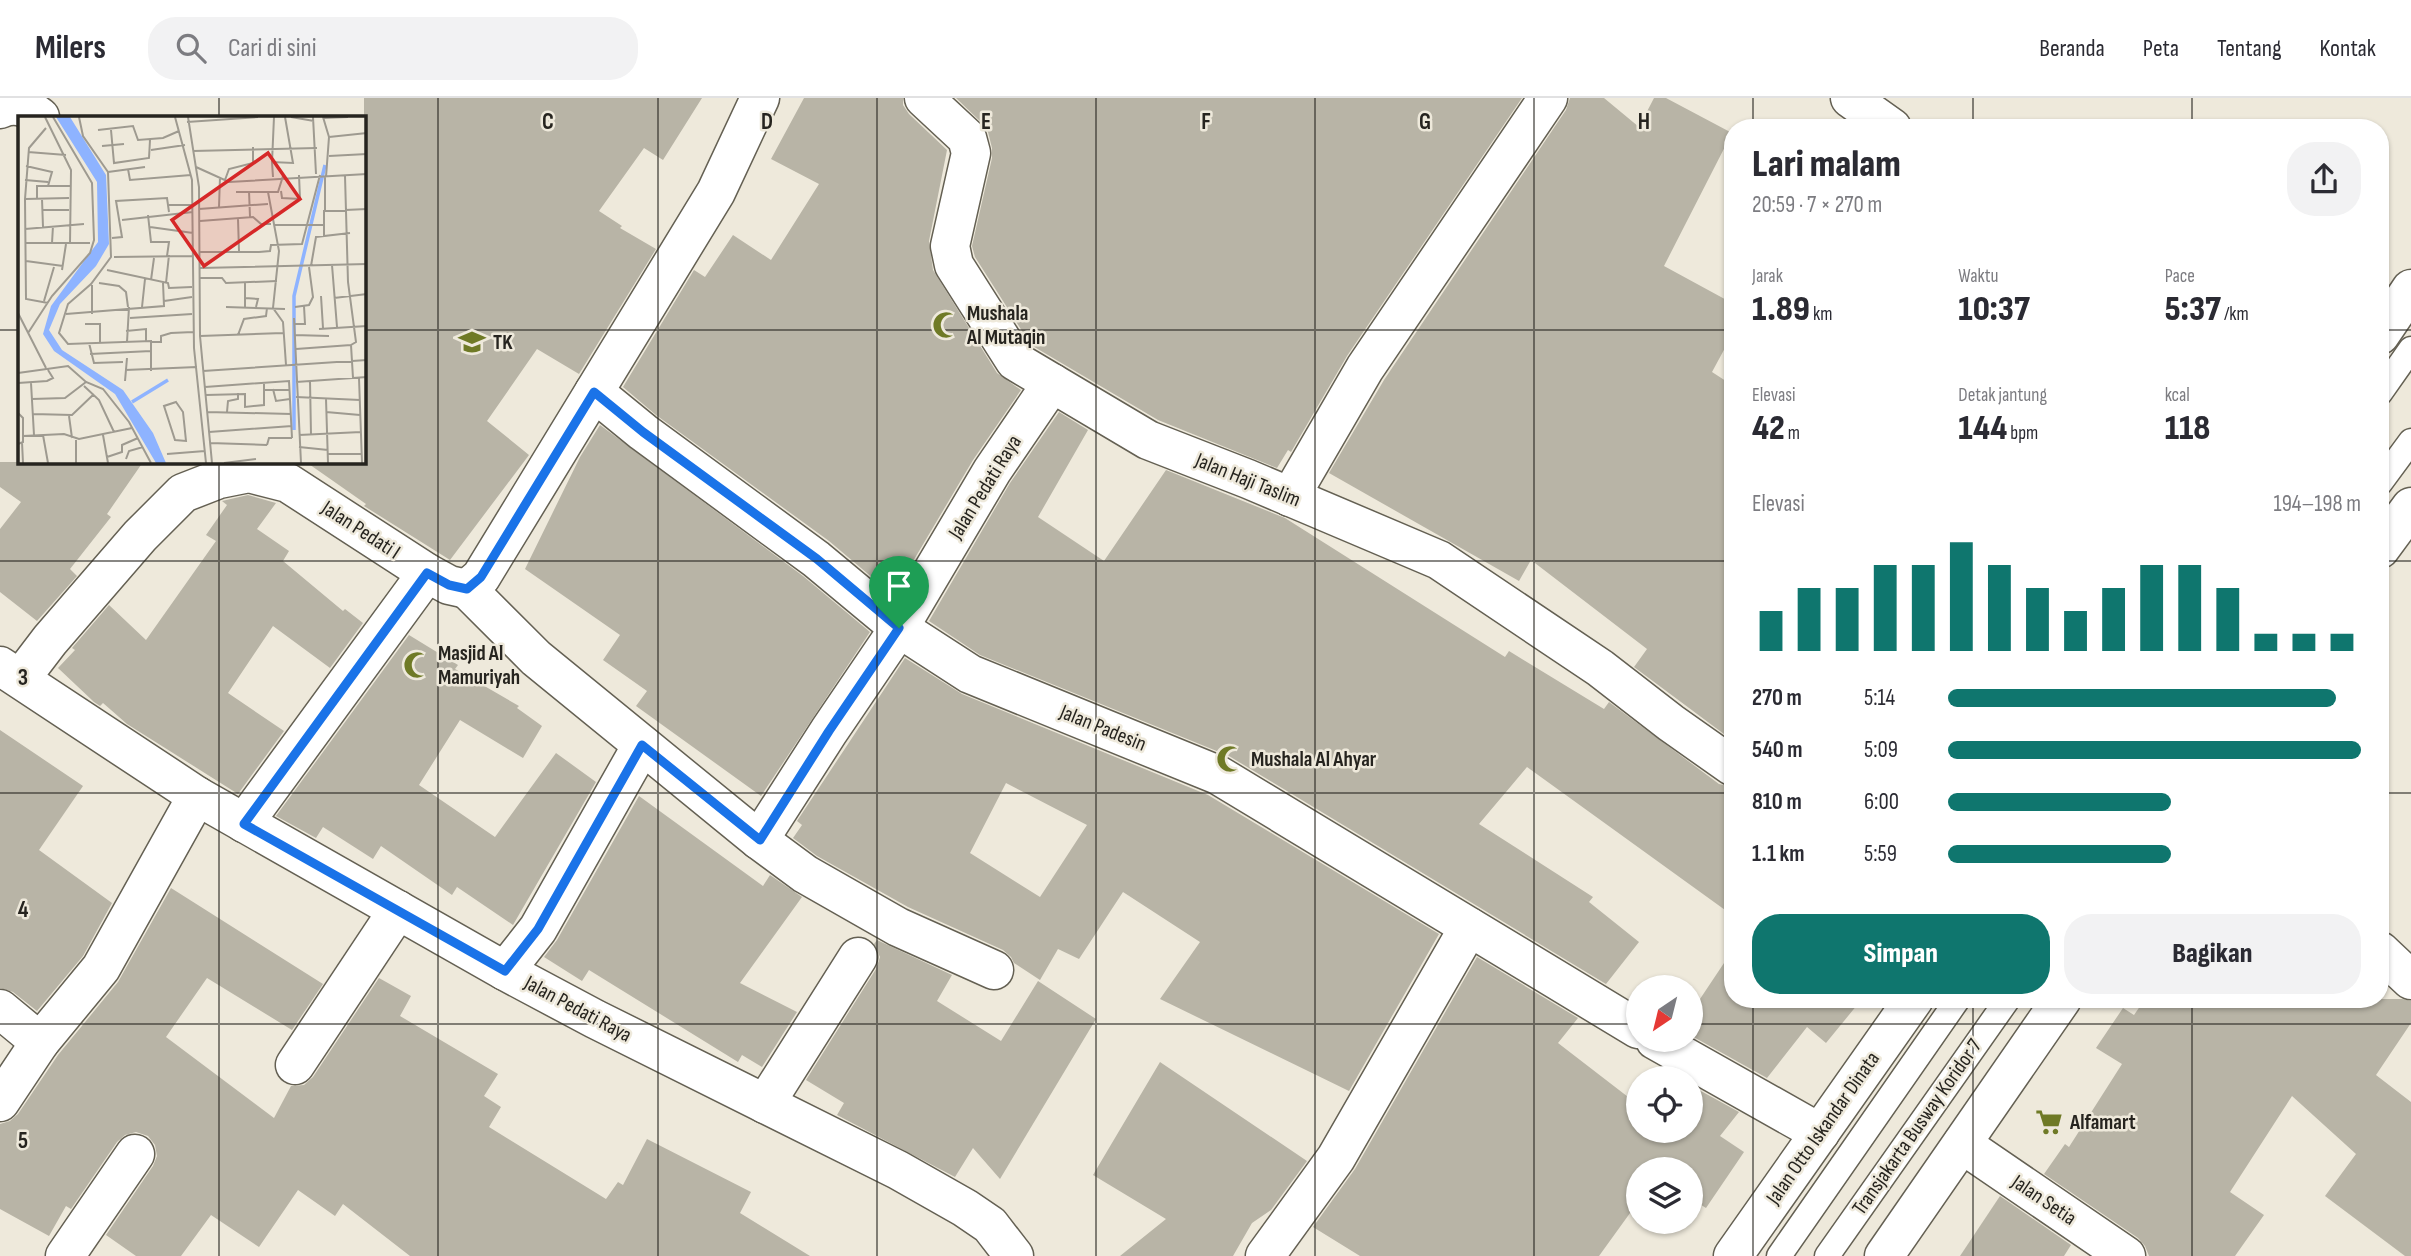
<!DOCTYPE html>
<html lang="id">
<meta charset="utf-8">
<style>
:root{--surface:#fff;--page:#f2f2f3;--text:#2b2b33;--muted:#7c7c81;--line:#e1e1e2;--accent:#0f766e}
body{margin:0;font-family:"Sofia Sans Condensed",sans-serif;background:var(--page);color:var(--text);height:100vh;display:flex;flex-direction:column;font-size:26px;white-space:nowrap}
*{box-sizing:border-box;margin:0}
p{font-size:23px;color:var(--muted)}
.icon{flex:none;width:38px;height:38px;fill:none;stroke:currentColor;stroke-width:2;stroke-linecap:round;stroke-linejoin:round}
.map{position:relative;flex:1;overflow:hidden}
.drawer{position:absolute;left:1724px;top:21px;width:665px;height:889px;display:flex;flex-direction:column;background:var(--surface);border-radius:28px;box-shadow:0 2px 5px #0004}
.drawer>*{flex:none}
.needle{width:46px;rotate:215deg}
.buttons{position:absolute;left:1626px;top:877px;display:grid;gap:14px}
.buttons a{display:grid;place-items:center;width:77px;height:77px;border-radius:50%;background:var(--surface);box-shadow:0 2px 5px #0004;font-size:35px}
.pin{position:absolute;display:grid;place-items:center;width:60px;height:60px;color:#fff;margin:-72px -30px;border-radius:50% 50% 50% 0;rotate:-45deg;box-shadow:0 0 7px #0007}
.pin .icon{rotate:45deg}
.round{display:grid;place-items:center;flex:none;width:74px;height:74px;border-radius:28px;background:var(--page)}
.headline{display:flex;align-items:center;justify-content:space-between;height:119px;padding:0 28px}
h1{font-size:38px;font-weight:800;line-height:52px}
.metrics{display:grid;grid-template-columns:repeat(3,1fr);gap:10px;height:119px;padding:7px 28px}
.metrics div{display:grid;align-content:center}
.metrics b{font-size:35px;font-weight:800}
.metrics small{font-size:19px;font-weight:400}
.metrics p{font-size:19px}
.chart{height:196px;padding:14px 28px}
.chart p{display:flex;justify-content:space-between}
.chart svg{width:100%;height:126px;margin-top:7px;stroke:var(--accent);stroke-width:6}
.primary-button{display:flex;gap:14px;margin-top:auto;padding:14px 28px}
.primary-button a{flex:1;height:80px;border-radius:28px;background:var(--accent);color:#fff;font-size:28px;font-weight:800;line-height:80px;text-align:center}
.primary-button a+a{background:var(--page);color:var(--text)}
ul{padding:0 28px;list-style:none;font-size:23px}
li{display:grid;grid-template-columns:112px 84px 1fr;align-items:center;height:52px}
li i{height:18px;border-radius:9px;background:var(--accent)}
header{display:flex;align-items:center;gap:42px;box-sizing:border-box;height:98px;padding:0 35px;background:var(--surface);border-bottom:2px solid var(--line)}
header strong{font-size:33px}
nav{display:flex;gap:38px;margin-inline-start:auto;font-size:24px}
.search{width:490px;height:63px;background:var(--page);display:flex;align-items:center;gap:18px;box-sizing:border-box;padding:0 24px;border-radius:28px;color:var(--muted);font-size:26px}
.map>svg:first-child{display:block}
.building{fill:#b8b4a6;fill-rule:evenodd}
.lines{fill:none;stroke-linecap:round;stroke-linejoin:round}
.service-casing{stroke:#646053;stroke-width:27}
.minor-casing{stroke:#646053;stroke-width:41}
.tertiary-casing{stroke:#646053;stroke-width:41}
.primary-casing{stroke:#646053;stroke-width:41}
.service{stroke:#fff;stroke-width:24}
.minor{stroke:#fff;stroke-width:38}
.tertiary{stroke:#fff;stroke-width:38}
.primary{stroke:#fff;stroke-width:38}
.route-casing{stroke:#fff;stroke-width:14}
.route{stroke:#1a73e8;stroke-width:9}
.grid{fill:none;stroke:#26241f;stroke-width:2;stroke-opacity:0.55}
.labels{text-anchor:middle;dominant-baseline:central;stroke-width:5;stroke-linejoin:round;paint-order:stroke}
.poi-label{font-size:21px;font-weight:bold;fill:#26241f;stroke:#eee9db;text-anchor:start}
.street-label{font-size:21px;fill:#26241f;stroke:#eee9db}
.inset-river{fill:none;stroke:#8eb3ff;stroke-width:3.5}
.inset-road{fill:none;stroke:#9e9a90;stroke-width:2}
.view{fill:#d62828;fill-opacity:0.15;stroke:#d62828;stroke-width:3.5}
.inset-edge{fill:none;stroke:#26241f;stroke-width:3.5}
.grid-label{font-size:23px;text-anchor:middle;font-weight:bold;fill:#26241f;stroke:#eee9db;stroke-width:5;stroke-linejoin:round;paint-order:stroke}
</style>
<header>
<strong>Milers</strong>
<div class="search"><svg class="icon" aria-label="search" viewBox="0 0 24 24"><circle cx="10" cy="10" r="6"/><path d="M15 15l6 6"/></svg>Cari di sini</div>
<nav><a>Beranda</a><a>Peta</a><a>Tentang</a><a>Kontak</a></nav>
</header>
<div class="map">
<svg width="2411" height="1158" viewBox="0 0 2411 1158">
<rect width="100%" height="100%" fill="#eee9db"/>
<!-- building -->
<g class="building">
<polygon points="364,0 702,0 663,62 644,50 599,113 622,128 620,130 656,151 579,276 537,251 487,323 529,357 450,462 364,408 366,406 306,364 364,364"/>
<polygon points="804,0 903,0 903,7 909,16 947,52 929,143 933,172 997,275 1021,292 973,362 893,497 829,443 656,317 623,289 694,172 705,179 733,137 771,162 819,86 771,61"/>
<polygon points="956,0 1522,0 1347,258 1291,354 1288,352 1277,370 1158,322 1031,247 975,159 972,148 992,60 992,50 988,34 982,25"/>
<polygon points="1570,0 1604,0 1639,29 1654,0 1666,0 1732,35 1664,168 1732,205 1732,237 1712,274 1732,287 1732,642 1634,569 1647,551 1531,462 1519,483 1329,375 1384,282 1566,12"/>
<polygon points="1059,314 1088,332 1038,419 1104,463 1166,372 1285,420 1505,559 1509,553 1604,611 1609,604 1719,686 1732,689 1732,817 1527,669 1479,726 1593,799 1589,804 1639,844 1606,886 1229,658 980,557 929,523 1010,385"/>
<polygon points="600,327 803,478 870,534 761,698 636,608 647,593 603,562 620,537 525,471 580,359"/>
<polygon points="0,364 143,364 107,416 111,419 70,471 77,478 37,523 0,494 0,431 21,404 0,389"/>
<polygon points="248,397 276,405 257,431 289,453 283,463 343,513 345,511 363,525 330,570 273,528 228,595 284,633 238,696 127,626 103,605 100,608 94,604 58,570 75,552 72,550 109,507 146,542 216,443 206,437 227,407 222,403"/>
<polygon points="409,537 458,567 455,571 519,608 517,610 542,628 523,660 460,622 419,687 495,739 556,655 596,684 513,827 457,789 452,797 381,748 373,761 323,729 316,740 276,718"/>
<path d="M905 560 962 596 1208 697 1439 836 1349 993 1160 901 1200 844 1123 794 1079 861 1058 851 1040 882 1014 865 1011 859 1003 852 908 809 817 758 793 740 802 727 797 723ZM1006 685 1087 727 1040 799 970 755Z"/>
<polygon points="0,632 83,688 39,752 112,805 83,858 37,913 13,894 0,890"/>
<polygon points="639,698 763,788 770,777 802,799 740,885 797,914 762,969 742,957 738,964 589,872 582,883 544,859 557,842"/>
<polygon points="171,790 323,886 292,932 207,880 166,939 274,1020 291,988 304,987 313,979 379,880 411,898 400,918 498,976 484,998 501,1009 489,1029 606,1101 618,1084 623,1087 647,1041 751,1094 740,1115 810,1158 410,1158 343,1106 335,1118 298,1092 259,1149 211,1117 181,1158 136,1158 106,1137 153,1068 157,1058 155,1047 148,1038 136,1034 125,1037 117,1044 71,1111 66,1108 49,1138 0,1111 0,1026 10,1023 18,1016 58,957 118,884"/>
<polygon points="877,842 952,877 937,903 1001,943 1038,883 1096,921 1000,1081 973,1050 955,1079 837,1017 844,1005 806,982 876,871 880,859 874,846"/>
<polygon points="1732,853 1732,901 1862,901 1826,945 1807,929 1767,980 1690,937 1690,916"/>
<polygon points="1477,859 1578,920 1558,945 1632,1002 1638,994 1638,1032 1690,1032 1690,987 1739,1014 1720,1038 1744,1054 1706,1110 1690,1100 1690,1071 1638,1071 1638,1104 1599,1158 1360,1158 1313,1129 1355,1071"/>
<polygon points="2145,901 2402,901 2411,903 2411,925 2376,977 2411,1004 2411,1158 2405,1158 2325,1098 2356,1056 2292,998 2230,1094 2264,1117 2235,1158 2149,1158 2145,1148 2138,1140 2044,1076 2065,1046 2069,1049 2122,966 2096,950 2123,910 2134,917"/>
<polygon points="1160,964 1307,1063 1271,1112 1252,1125 1233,1158 1120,1158 1166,1121 1093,1077"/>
<polygon points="2000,1098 2071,1147 2064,1158 1960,1158"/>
</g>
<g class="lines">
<defs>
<g id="service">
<polyline points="2380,295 2411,251"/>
<polyline points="2380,385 2411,343"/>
<polyline points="1779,1158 1958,901"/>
<polyline points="1827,1158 2008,901"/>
</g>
<g id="minor">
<polyline points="924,0 967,40 971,55 950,148 954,167 1015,263 1148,342 1248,381 1439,462 1600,570 1671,625 1732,668"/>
<polyline points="1850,0 1892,30"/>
<path d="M0 11C15 4 27 9 40 19"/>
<polyline points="594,294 643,334 816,461 899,530 970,576 1218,677 1638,931"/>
<polyline points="1290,399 1365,270 1548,0"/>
<polyline points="467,491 536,560 759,742 805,776 898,829 994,872"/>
<polyline points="467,491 481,479 716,94 760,0"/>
<polyline points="21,580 50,542 140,438 183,395 219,381 249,375 288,385 427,475 449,487 467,491"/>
<polyline points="244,725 427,475"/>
<polyline points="759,742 829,633 899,530 992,373 1052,285"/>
<polyline points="2380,853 2411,882"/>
<polyline points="505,873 538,831 642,647"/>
<polyline points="0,911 40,944 101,870 197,698"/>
<polyline points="1655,942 1820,1035"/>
<polyline points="295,967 398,812"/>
<polyline points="0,1004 40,944"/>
<polyline points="765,1006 858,859"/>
<polyline points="1962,1046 2126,1158"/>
<polyline points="65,1158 135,1056"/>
<polyline points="1265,1158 1336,1060 1469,829"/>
</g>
<polyline id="tertiary" points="0,568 197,698 505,873 595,921 898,1072 965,1110 990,1127 1014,1158"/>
<g id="primary">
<polyline points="2380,237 2411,191"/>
<polyline points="2380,451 2411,409"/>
<polyline points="1733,1158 1914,901"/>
<polyline points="1884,1158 2062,901"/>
</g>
</defs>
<!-- service casing -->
<use href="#service" class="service-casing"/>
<!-- minor casing -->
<use href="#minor" class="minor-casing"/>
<!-- tertiary casing -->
<use href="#tertiary" class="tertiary-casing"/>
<!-- primary casing -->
<use href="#primary" class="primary-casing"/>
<!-- service -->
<use href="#service" class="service"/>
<!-- minor -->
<use href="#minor" class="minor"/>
<!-- tertiary -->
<use href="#tertiary" class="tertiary"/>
<!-- primary -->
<use href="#primary" class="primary"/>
</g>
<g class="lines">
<defs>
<polygon id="route" points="594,294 643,334 817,461 899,530 829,633 760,742 642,647 538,831 505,873 244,726 427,475 449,487 467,491 481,479"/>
</defs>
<!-- route casing -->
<use href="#route" class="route-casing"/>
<!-- route -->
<use href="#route" class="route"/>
</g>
<!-- grid -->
<path class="grid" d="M219 0V19M438 0V1158M658 0V1158M877 0V1158M1096 0V1158M1315 0V1158M1534 0V1158M1753 0V30M1973 0V30M2192 0V30M0 232H19M364 232H1732M2380 232H2411M219 364V1158M0 463H1732M2380 463H2411M0 695H1732M2380 695H2411M1753 901V1158M1973 901V1158M2192 901V1158M0 926H1638M1690 926H2411"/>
<!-- icons -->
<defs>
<symbol id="mosque-bare" viewBox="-9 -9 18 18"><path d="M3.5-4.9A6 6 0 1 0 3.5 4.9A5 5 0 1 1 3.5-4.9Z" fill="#6f7a26" stroke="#eee9db" stroke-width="2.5" paint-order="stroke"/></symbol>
<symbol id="school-bare" viewBox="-9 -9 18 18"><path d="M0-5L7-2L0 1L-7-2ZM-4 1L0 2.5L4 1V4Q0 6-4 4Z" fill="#6f7a26" stroke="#eee9db" stroke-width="2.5" paint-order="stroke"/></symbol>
<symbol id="supermarket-bare" viewBox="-9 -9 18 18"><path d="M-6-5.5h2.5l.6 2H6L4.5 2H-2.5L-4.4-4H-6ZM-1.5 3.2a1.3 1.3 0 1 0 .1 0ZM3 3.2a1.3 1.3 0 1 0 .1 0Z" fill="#6f7a26" stroke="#eee9db" stroke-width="2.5" paint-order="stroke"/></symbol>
</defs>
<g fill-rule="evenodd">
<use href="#mosque-bare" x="927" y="208" width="38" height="38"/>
<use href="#school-bare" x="453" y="225" width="38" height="38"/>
<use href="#mosque-bare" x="398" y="548" width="38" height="38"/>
<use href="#mosque-bare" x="1211" y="642" width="38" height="38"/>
<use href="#supermarket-bare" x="2030" y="1005" width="38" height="38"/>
</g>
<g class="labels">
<!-- poi labels -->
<g class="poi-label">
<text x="967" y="215">Mushala<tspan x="967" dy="24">Al Mutaqin</tspan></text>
<text x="493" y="244">TK</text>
<text x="438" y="555">Masjid Al<tspan x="438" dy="24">Mamuriyah</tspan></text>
<text x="1251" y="661">Mushala Al Ahyar</text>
<text x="2070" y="1024">Alfamart</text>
</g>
<!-- street labels -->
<g class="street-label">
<text transform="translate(1248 382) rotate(22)">Jalan Haji Taslim</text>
<text transform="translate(985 389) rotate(-58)">Jalan Pedati Raya</text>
<text transform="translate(361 432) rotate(33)">Jalan Pedati I</text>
<text transform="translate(1103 630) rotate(22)">Jalan Padesin</text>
<text transform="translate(578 911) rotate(28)">Jalan Pedati Raya</text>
<text transform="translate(1917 1029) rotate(-55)">Transjakarta Busway Koridor 7</text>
<text transform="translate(1823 1030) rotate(-55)">Jalan Otto Iskandar Dinata</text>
<text transform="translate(2044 1102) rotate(34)">Jalan Setia</text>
</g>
</g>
<!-- overview -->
<g transform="translate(18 18)">
<rect width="348" height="348" fill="#eee9db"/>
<path d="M38 1H52L88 59 91 128 78 150 42 188 31 214 44 234 105 274 135 317 148 347H138L97 278 36 235 25 218 33 190 80 126 79 66Z" fill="#8eb3ff"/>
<path class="inset-river" d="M114 286 150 264M276 314V180L307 49"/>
<path class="inset-road" d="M27 1 53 54 52 128M61 1 65 20 90 56 93 141 73 168 50 188 41 217 50 228 133 225V255M157 1 174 64 176 232 188 347M170 1 181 71 182 220 194 347M273 1 296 5M295 1 298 58M305 1 311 21 308 61M306 2 330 1M169 6 240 1M28 12 11 32 7 83 8 183 30 187M80 14 115 10 120 24 145 22 161 15M93 14 96 47 131 42 132 24M311 21 349 17M84 30 106 28M133 34 167 29M175 35 299 32M10 36 48 39M311 40 349 38M254 46 256 1M8 50 34 56 30 70M178 51 211 66 349 58M110 53 112 64 173 59M90 56 127 51M327 60 330 166 338 226 333 229 335 262M255 61 254 46 275 47 267 1M7 64 30 66M207 64 211 53 235 47V31M231 75 232 101M263 75 264 82 282 83 281 59M218 76H260L265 60M250 76 261 135 255 192 265 206 268 249M7 83 51 82M19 83V70H52M24 83 25 111M151 89H175M201 91 202 61M181 93 250 88M24 94H51M307 95V61M130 99 133 126H151L149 140M220 103 221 135M104 104 175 96M182 105 235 101 243 108H253M257 109H305M132 111 175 117M7 113 66 108M306 120V95L349 93M94 122 104 121 98 85 149 82 151 96M8 127H34L35 110M35 127H72M182 136H241L252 135 253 129 284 128 302 59M96 141 175 140M8 145 45 150M314 149 319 211M293 150 298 121 332 117M182 152 349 148M44 154 48 128M89 154 150 167 151 172 174 171M181 162H204L208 167 259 165M133 164 136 142M81 167 101 170 108 176 110 191M148 167 151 139M227 167V191M74 169V198M303 180 305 212M227 182 240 183 238 191M316 182 349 178M26 185 36 151M146 185 174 181M124 191 127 163M208 191 267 193M277 191 291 189 295 181 291 151M0 197 28 252M48 198 146 190 145 167M112 202 174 198M276 202 283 347M67 208H82V227M276 208H287L286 190M301 213 349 210M108 215 128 213V225M10 217 34 180 72 137 76 124 74 67 35 1M220 219 226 203 248 200 249 192M276 219 311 220M182 220 265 217M109 226 111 191M134 226H143V220L153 217 175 216M71 227 76 247 105 246M278 233 333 229M72 238 133 235M107 254 179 251M185 255 349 244M0 257 50 250 68 266 85 273 111 306 133 347M341 262 344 347M107 265 109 242M292 265 293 319M278 266 349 261M0 267 29 265 35 262 30 254M13 267 16 319M66 270 81 284 96 316M187 271 271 265 274 322M255 273 258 285 272 283M247 274H272M188 279 227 278V291L246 289V267M278 281 342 284M14 283 47 282 68 266M308 283 310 347M158 286 165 296 168 325 157 324 146 290ZM189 296 273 298M209 296 210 285 220 283V277M308 296 342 299M0 297 5 302V326L0 328M15 298 54 299 76 278M51 300 54 322M191 316 274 310M25 319 30 347M85 319 90 347M281 319 343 316M5 320 46 318 61 323 114 312M58 324V347M4 326 5 347M192 327 249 329M249 329 251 322H274M281 331 310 334M149 338 187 335M310 338H344M89 341 104 336V329L120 322M108 343 111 335 125 331M206 347 238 343"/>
<path class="view" d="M250 37 282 83 186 150 154 104Z"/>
<rect width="348" height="348" class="inset-edge"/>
</g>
<g class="grid-label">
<text x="548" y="31">C</text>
<text x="767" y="31">D</text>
<text x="986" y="31">E</text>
<text x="1206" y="31">F</text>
<text x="1425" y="31">G</text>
<text x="1644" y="31">H</text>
<text x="23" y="587">3</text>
<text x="23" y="819">4</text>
<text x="23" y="1050">5</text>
</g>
</svg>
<div class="buttons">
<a><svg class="needle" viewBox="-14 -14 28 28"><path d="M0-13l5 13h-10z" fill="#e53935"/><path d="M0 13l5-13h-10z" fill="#7c7c81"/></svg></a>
<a><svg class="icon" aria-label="locate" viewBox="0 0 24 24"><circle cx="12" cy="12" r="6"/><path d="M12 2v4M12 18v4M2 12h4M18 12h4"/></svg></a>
<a><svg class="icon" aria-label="layers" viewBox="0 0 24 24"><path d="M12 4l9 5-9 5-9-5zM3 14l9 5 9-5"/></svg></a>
</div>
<div class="pin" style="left:899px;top:530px;background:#1e9e55"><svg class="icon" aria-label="arrive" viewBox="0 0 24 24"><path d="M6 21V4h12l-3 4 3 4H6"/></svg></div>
<section class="drawer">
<div class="headline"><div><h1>Lari malam</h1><p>20:59 · 7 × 270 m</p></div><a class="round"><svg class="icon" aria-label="share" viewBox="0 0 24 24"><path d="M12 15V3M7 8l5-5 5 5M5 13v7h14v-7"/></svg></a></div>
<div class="metrics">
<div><p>Jarak</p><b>1.89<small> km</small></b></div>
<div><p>Waktu</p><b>10:37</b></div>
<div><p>Pace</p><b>5:37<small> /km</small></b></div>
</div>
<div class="metrics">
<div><p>Elevasi</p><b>42<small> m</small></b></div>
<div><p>Detak jantung</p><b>144<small> bpm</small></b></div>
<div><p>kcal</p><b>118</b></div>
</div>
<div class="chart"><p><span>Elevasi</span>194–198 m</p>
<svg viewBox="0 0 160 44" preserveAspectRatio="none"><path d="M5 44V30M15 44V22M25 44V22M35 44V14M45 44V14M55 44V6M65 44V14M75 44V22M85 44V30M95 44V22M105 44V14M115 44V14M125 44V22M135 44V38M145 44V38M155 44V38"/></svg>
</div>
<ul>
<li><b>270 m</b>5:14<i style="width:94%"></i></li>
<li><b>540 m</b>5:09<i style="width:100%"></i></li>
<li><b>810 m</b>6:00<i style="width:54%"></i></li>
<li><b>1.1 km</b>5:59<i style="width:54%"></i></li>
</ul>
<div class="primary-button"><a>Simpan</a><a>Bagikan</a></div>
</section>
</div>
